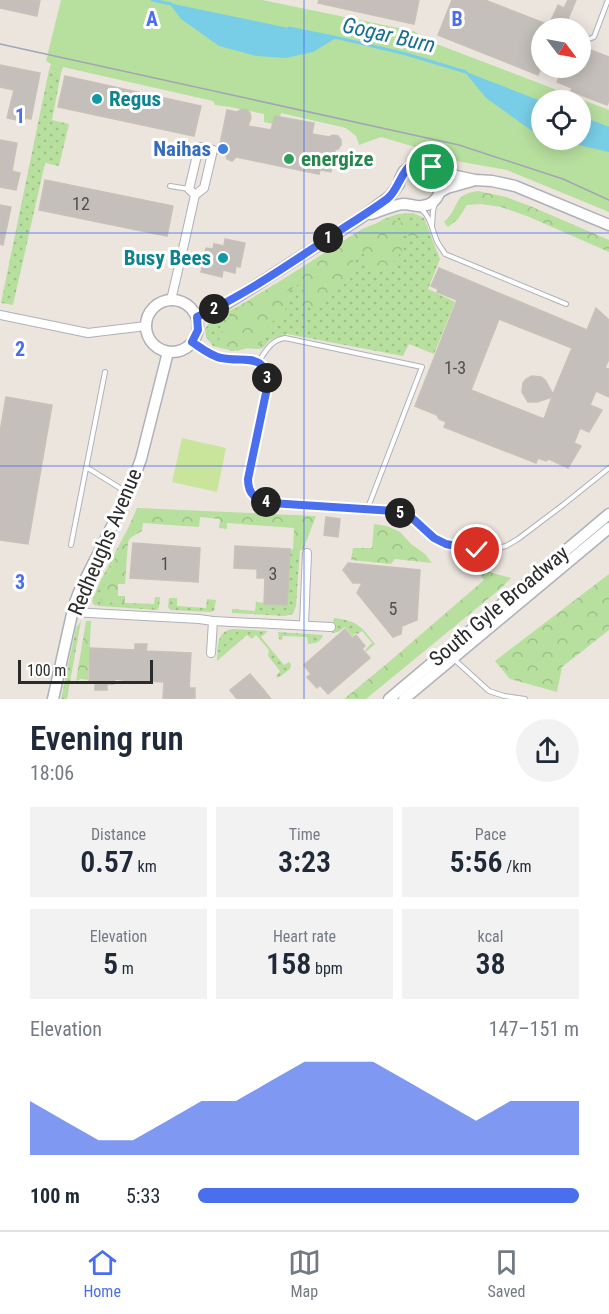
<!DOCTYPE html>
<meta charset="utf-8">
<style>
:root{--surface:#fff;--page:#f2f2f3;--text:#1f2937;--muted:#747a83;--line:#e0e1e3;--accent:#496eee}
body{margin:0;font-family:"Roboto Condensed",sans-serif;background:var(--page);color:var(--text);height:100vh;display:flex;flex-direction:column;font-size:22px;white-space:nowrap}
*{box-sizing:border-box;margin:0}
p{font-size:20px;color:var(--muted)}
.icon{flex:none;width:33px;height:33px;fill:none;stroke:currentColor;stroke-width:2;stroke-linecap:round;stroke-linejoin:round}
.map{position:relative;height:699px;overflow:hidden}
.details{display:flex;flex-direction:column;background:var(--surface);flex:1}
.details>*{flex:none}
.needle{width:39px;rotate:122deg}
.tools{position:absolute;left:531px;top:18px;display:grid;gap:12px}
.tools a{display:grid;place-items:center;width:60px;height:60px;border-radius:50%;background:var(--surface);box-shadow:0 3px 15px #0003;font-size:30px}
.scale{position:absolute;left:18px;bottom:15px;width:135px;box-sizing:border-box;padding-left:6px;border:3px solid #2b2b2b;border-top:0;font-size:16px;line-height:21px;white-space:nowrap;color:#2b2b2b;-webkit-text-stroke:4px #fff;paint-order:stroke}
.pin{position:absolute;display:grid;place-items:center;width:51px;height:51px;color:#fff;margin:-26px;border:3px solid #fff;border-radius:50%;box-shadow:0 2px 6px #0007}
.km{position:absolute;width:30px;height:30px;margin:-15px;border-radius:50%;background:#222;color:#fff;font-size:16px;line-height:30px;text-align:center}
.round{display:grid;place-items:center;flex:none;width:63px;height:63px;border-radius:32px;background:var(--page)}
.headline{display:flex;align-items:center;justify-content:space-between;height:102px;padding:0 30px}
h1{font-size:33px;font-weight:600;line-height:45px}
.stats{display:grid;grid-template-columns:repeat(3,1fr);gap:9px;height:102px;padding:6px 30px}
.stats div{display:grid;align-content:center;border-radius:0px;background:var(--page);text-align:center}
.stats b{font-size:30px;font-weight:600}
.stats small{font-size:16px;font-weight:400}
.stats p{font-size:16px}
.chart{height:168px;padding:12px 30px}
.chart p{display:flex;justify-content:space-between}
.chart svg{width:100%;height:108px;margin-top:6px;fill:var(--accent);opacity:.7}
ul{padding:0 30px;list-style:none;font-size:20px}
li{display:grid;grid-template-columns:96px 72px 1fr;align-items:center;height:45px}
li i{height:15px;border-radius:8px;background:var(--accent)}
.menu{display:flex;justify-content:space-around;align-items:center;height:84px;border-top:2px solid var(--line);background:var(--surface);font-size:16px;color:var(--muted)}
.menu a{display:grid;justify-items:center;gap:3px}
.menu .on{color:var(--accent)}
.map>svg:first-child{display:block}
.grass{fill:url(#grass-dots)}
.forest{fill:url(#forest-crowns)}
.park{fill:#b7df9e;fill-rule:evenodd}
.pitch{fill:#c9e59b}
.water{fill:#78cee7}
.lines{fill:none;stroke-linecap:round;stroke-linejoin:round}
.stream{stroke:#78cee7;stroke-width:3}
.building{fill:#c4bfba;stroke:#c7c1b8;stroke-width:1.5;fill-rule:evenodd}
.lane-casing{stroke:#aeb1ba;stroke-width:6}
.street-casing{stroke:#aeb1ba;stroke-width:10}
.secondary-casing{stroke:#aeb1ba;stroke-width:13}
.lane{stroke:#fff;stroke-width:4}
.street{stroke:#fff;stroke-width:8}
.secondary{stroke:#fff;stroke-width:10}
.tram{stroke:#a1a5b4;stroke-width:1.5}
.route-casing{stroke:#fff;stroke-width:12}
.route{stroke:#496eee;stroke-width:8}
.grid{fill:none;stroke:#496eee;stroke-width:1.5;stroke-opacity:0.55}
.culture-dot{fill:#0f9aa8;stroke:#fff;stroke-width:2}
.shop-dot{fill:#3f7fe0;stroke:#fff;stroke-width:2}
.leisure-dot{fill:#2e9e5b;stroke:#fff;stroke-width:2}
.labels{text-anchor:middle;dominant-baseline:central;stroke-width:6;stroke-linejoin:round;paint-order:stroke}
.number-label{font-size:18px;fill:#51504f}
.culture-label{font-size:21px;font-weight:bold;fill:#0d838f;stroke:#fff;text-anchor:start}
.shop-label{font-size:21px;font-weight:bold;fill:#366cbe;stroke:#fff;text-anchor:end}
.leisure-label{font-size:21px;font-weight:bold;fill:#27864d;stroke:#fff;text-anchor:start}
.street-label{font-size:21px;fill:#2b2b2b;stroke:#fff}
.water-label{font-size:22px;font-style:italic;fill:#166e94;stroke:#fff}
.grid-label{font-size:20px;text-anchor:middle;font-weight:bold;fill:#496eee;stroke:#fff;stroke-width:6;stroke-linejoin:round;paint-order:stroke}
</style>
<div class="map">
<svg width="609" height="699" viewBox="0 0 609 699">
<defs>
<pattern id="grass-dots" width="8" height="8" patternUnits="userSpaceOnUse" patternTransform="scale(1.5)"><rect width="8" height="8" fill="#b7df9e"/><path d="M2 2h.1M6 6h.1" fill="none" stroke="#9ec088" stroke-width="1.8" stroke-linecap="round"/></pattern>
<pattern id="forest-crowns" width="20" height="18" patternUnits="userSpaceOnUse" patternTransform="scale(1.5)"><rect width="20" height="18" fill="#b7df9e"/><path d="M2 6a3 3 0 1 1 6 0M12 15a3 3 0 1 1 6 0" fill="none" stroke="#9ec088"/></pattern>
</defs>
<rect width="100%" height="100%" fill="#ece5de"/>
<!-- grass -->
<g class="grass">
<polygon points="49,70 61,73 52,120 69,124 59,166 45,163 13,305 1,303"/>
<path d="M413 213 424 218C430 231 434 245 440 259L428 289 455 302 434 354 409 344 403 356 287 334 270 340 263 348 259 349 244 348 233 351 213 346 206 337 205 329 212 319 237 307 384 219 398 214Z"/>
<polygon points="129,526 107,576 103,602 154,604 155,597 160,597 159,607 157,610 99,606 94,605 92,601 99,584"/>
<polygon points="290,549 300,550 296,606 293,614 285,616 232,613 232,609 255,611 256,602 286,605"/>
<polygon points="169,598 177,598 177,606 206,608 207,599 216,600 214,611 210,612 170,610 168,607"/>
<path d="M334 618C358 621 361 626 375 644L366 652 365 650 372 643 362 631 358 634 356 633 352 636 345 627 338 632 332 633Z"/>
<polygon points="81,621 67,699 61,699 76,628"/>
<path d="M233 629 268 631 261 637 284 665 289 662 291 665 290 669 278 678 276 676 280 671 268 656 269 650 256 635 252 639 247 635 217 661C218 647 216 631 233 629Z"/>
<path d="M278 632 323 635C320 643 316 643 308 644L307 637 283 636 282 640 279 639Z"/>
</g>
<!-- forest -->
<g class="forest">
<path d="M478 191 506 197 530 206 609 240V252L527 216 501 207 481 204 467 205 458 219 448 227 444 222C461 207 451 195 478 191Z"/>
<path d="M387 219 412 225 425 227 429 232C419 239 410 236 399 234L402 251 388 269 369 271 362 248 353 254V277L328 292 315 308 301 307 297 299 305 288 302 282 287 292 285 314 270 323 261 344 237 351 222 346 219 339 226 321 238 308 362 229Z"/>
<polygon points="137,508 316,516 303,550 293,550 294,528 227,523 227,529 219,528 220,519 200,517 199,527 143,523 142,531 130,538 128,542 125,584 118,584 118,596 125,596 125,603 103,602 100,599 107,576"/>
<polygon points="374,524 387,526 400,532 411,544 425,554 432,563 395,559 391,564 351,560 353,548 372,548"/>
<polygon points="475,568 511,578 500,589 366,699 344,699 389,662 484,580"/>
<polygon points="609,574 609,630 562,667 557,692 510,679 495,661"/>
<polygon points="86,621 91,621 88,680 81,679 76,681"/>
</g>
<!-- park -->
<path class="park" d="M61 0H262L413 31 434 43 609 110V212L507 170 445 159 429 151 381 137 359 145 356 136 346 128 281 113 278 125 264 122V114L230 107 215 105 213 101 63 67 61 73 49 70 51 64 46 61ZM542 100H580V140H542Z"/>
<!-- pitch -->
<polygon class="pitch" points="182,438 226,448 217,492 172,482"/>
<!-- water -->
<g class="water">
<polygon points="169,3 336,38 313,52 286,58 256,56 219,46 181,19"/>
<polygon points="464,71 541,101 541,136 538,135 486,98"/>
<polygon points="581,116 609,127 609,152 556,140 580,140"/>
</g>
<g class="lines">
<!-- stream -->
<g class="stream">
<polyline points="152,0 171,4"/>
<polyline points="289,28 343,39 406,54 466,72"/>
</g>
</g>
<!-- building -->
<g class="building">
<polygon points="0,0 40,0 37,16 0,8"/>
<polygon points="319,0 419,0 414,24 318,3"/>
<polygon points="452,0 485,0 549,25 558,5 564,8 568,0 576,0 565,26 558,23 556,28 542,28 542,65 538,75 438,35"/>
<polygon points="580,46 609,57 609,101 607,105 571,91 572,88 557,82 563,68 580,68"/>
<polygon points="0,65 40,73 31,119 22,118 21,121 7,118 14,90 0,87"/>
<polygon points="65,76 201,106 194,136 58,107"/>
<polygon points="242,109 247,110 250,113 251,118 248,126 271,130 275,116 314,123 312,134 329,137 333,135 338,136 341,140 341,145 338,149 335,150 331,172 320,170 319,174 236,157 232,161 227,159 226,155 218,154 227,110 237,112"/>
<polygon points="0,140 17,143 12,171 20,173 16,190 0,187"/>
<polygon points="45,180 173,206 167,236 39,210"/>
<polygon points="0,205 11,207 3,245 0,244"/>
<polygon points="225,239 245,243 240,267 236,266 235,273 223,270 222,277 201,272 206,248 213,249 214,244 224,246"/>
<path d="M439 268 587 330 596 308 609 320V359L605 368 609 369V397L596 391 590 405 602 410 589 432 580 428 574 443 581 446 568 468 549 459 546 461 538 458 536 463 444 427 446 422 439 419 437 415 415 406 457 300 437 292 438 289 431 286ZM499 319 572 348 553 394 545 380 541 377 532 376 526 379 523 383 522 392 528 402H537L552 397 544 419 471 390Z"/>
<polygon points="6,397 52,405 28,544 0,540 0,432"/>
<polygon points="326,517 340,519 338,537 324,535"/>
<polygon points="133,543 200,548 198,582 130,578"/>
<polygon points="235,546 290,549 287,605 264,604 265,578 257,578 257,569 234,568"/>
<polygon points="348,563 420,570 417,620 402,626 401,634 393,637 357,593 362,583 353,583 343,570"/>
<polygon points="345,629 352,638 356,635 365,646 362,649 370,658 328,694 320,685 317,688 307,677 311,674 304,665"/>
<polygon points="135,644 147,644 146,651 191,653 189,688 195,688 195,699 163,699 164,682 145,681 145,683 115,679 114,684 107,684 107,690 95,690 95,683 89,683 90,648 135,650"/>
<polygon points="250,674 263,689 271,699 237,699 230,690"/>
</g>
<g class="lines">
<defs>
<g id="lane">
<polyline points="580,38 589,39 594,37 608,0"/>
<polyline points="170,186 189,189"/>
<path d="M421 209C431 217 432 230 437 241 439 246 443 250 445 254L566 304"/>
<polyline points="432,226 433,211 435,204"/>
<path d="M192 342C201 348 211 356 221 358 245 363 268 350 267 388L248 479C248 492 253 497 265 502L394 511 411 517 434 538 446 544 477 550 498 548 506 546 518 539 563 505 609 468"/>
<path d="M258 362C266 351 271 340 285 338L422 367 367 510"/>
<polyline points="86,467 128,493"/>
<polyline points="71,545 105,372"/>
<polyline points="455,660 489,691 504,696 525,699"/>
</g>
<g id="street">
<polyline points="171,300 183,249 195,195 189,189 199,147 213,150 204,188 195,195"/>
<polyline points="0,315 88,333 146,326"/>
<polyline points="72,612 199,619 213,621 331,627"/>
<polyline points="304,625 307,553"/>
<polyline points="211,653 213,621"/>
</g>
<g id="secondary">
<polyline points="440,192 447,188 472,181"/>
<path d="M371 214C381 211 393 205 403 204 410 204 416 207 422 206 441 204 445 183 435 170"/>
<circle cx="172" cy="326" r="26"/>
<polyline points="197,317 226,304 255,286 362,217 390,196 399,184 400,179 404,171 414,165 427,165 435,170 447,174 475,180 492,181 515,186 609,225"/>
<polyline points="53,699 74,605 79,592 128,494 141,459 168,352"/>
<polyline points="389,699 609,514"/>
<polyline points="404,699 609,528"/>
</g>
</defs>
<!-- lane casing -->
<use href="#lane" class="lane-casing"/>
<!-- street casing -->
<use href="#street" class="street-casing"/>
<!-- secondary casing -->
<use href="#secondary" class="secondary-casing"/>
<!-- lane -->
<use href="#lane" class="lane"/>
<!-- street -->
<use href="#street" class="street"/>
<!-- secondary -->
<use href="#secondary" class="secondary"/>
<!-- tram -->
<polyline class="tram" points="0,44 459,145 563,179 609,200"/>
</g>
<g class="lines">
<defs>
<path id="route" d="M432 167C401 152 404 186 387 199 365 215 341 229 318 245 279 271 240 297 197 317L198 330 192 342C201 348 211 356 221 358 245 363 268 350 267 388L248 479C248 495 256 500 271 503L394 511 411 517 434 538 446 544 477 550"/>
</defs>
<!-- route casing -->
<use href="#route" class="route-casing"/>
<!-- route -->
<use href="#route" class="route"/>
</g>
<!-- grid -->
<path class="grid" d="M304 0V699M0 233H609M0 466H609"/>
<!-- markers -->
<g class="culture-dot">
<circle cx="97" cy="99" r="6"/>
<circle cx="223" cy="258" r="6"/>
</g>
<circle class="shop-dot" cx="223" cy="149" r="6"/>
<circle class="leisure-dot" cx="289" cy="159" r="6"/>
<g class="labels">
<!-- number labels -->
<g class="number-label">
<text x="81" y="203">12</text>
<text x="455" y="367">1-3</text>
<text x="165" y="563">1</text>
<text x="273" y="573">3</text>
<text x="393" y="608">5</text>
</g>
<!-- culture labels -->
<g class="culture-label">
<text x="109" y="99">Regus</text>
<text x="211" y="258" text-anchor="end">Busy Bees</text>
</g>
<!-- shop labels -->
<g class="shop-label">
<text x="211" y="149">Naihas</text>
</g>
<!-- leisure labels -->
<g class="leisure-label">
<text x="301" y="159">energize</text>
</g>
<!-- street labels -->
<g class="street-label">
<text transform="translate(105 542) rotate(-67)">Redheughs Avenue</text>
<text transform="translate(499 606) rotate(-40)">South Gyle Broadway</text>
</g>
<!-- water labels -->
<g class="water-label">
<text transform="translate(389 35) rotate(13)">Gogar Burn</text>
</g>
</g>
<g class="grid-label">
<text x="152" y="26">A</text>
<text x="457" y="26">B</text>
<text x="20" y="123">1</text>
<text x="20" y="356">2</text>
<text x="20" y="589">3</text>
</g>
</svg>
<div class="tools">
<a><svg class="needle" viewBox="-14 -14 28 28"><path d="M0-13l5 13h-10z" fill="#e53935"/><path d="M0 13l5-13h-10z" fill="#747a83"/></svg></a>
<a><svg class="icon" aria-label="locate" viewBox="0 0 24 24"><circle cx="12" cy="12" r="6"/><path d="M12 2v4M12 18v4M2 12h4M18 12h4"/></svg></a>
</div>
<div class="scale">100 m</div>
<div class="pin" style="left:432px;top:167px;background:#1e9e55"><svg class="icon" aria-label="arrive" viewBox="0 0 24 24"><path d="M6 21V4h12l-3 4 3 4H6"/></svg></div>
<div class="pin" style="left:477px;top:550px;background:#d93025"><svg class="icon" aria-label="check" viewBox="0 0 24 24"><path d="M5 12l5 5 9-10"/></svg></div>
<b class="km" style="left:328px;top:238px">1</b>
<b class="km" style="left:214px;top:309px">2</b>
<b class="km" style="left:267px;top:378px">3</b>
<b class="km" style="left:266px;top:502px">4</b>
<b class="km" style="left:400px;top:513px">5</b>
</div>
<section class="details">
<div class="headline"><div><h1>Evening run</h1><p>18:06</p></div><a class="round"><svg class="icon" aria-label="share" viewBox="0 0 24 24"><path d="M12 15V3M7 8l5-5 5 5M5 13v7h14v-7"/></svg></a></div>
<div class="stats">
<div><p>Distance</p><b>0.57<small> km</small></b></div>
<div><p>Time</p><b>3:23</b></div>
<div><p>Pace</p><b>5:56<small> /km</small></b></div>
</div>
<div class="stats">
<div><p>Elevation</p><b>5<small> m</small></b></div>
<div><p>Heart rate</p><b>158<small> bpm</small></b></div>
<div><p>kcal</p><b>38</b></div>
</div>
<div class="chart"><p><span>Elevation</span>147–151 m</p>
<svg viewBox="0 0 160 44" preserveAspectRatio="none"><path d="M0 44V22L10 30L20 38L30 38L40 30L50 22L60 22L70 14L80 6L90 6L100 6L110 14L120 22L130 30L140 22L150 22L160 22V44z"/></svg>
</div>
<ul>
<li><b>100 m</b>5:33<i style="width:100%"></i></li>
</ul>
</section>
<nav class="menu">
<a class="on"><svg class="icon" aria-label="home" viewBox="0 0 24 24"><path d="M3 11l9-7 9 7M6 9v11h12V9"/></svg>Home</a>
<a><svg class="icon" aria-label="map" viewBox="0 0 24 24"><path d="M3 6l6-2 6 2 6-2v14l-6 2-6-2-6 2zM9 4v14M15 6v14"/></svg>Map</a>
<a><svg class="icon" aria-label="saved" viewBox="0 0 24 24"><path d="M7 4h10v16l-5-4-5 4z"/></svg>Saved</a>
</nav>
